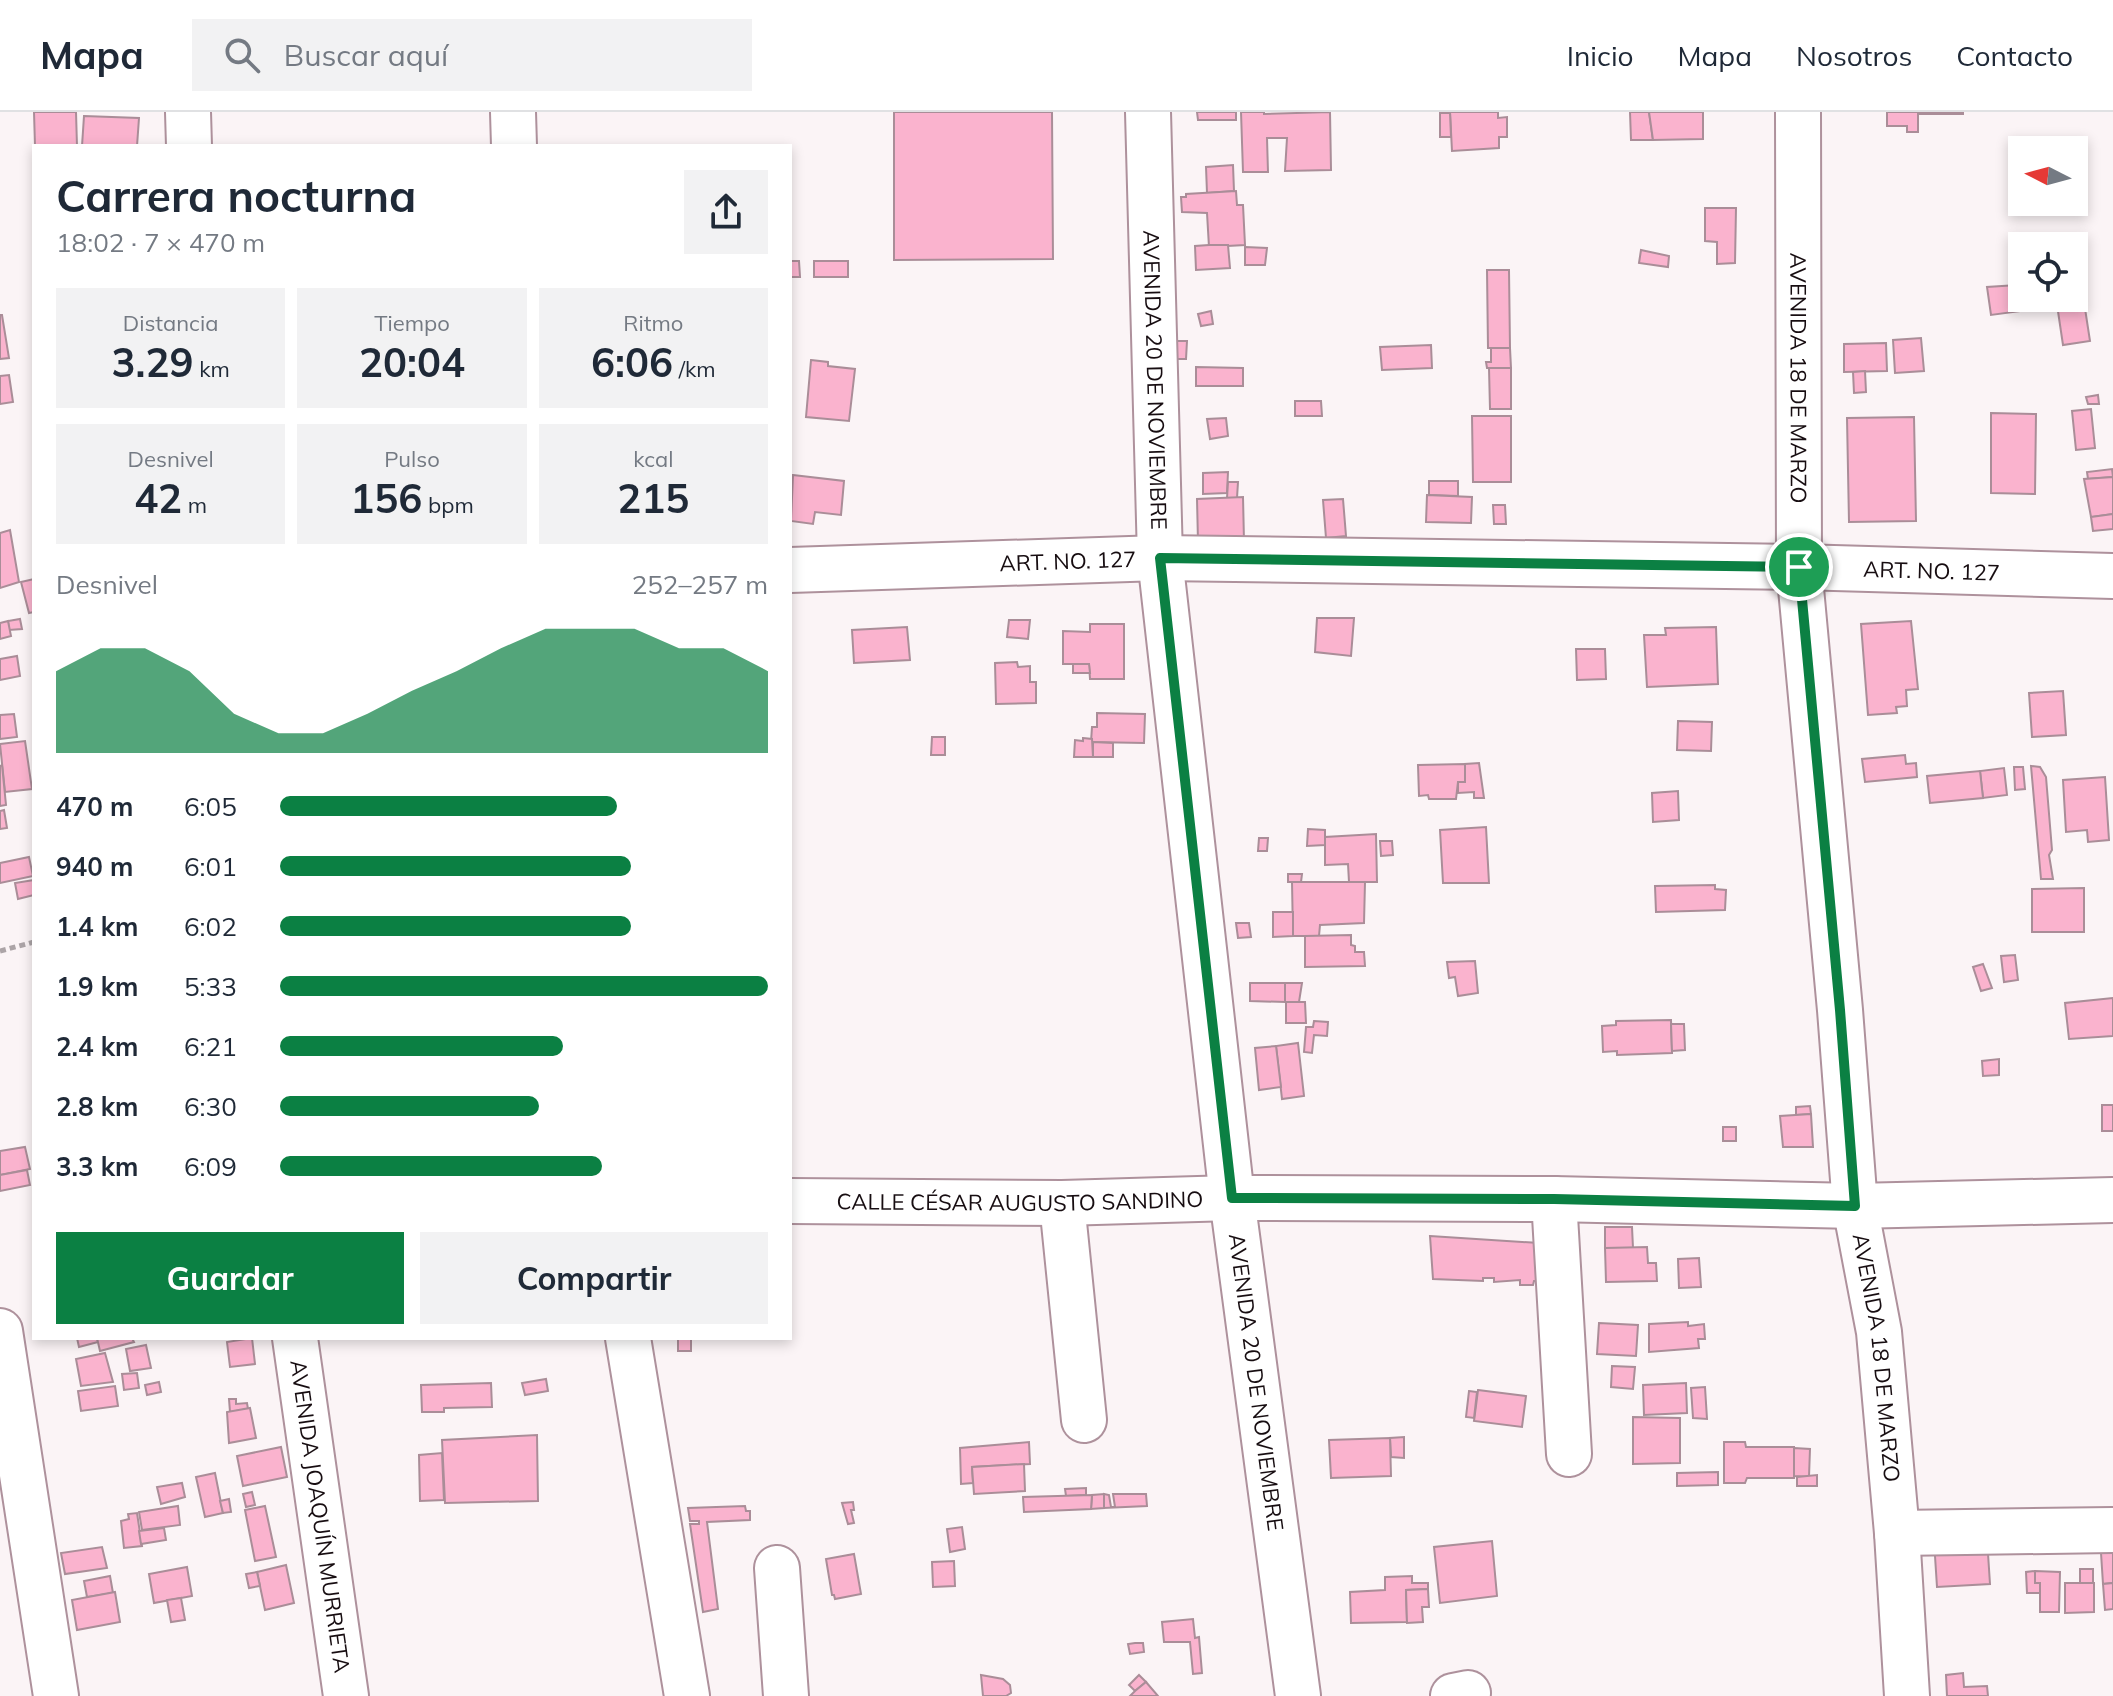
<!DOCTYPE html>
<html lang="es">
<meta charset="utf-8">
<style>
:root{--surface:#fff;--page:#f2f2f3;--text:#1f2937;--muted:#747a83;--line:#e0e1e3;--accent:#0b8043}
body{margin:0;font-family:Mulish,sans-serif;background:var(--page);color:var(--text);height:100vh;display:flex;flex-direction:column;font-size:30px;white-space:nowrap}
*{box-sizing:border-box;margin:0}
p{font-size:26px;color:var(--muted)}
.icon{flex:none;width:44px;height:44px;fill:none;stroke:currentColor;stroke-width:2;stroke-linecap:round;stroke-linejoin:round}
.map{position:relative;flex:1;overflow:hidden}
.drawer{position:absolute;left:32px;top:32px;width:760px;height:1196px;display:flex;flex-direction:column;background:var(--surface);border-radius:0px;box-shadow:0 4px 12px #0003}
.drawer>*{flex:none}
.needle{width:52px;rotate:276deg}
.fabs{position:absolute;left:2008px;top:24px;display:grid;gap:16px}
.fabs a{display:grid;place-items:center;width:80px;height:80px;border-radius:0px;background:var(--surface);box-shadow:0 4px 12px #0003;font-size:40px}
.pin{position:absolute;display:grid;place-items:center;width:68px;height:68px;color:#fff;margin:-34px;border:4px solid #fff;border-radius:50%;box-shadow:0 2px 8px #0007}
.round{display:grid;place-items:center;flex:none;width:84px;height:84px;border-radius:0px;background:var(--page)}
.head{display:flex;align-items:center;justify-content:space-between;height:136px;padding:0 24px}
h1{font-size:44px;font-weight:700;line-height:60px}
.stats{display:grid;grid-template-columns:repeat(3,1fr);gap:12px;height:136px;padding:8px 24px}
.stats div{display:grid;align-content:center;border-radius:0px;background:var(--page);text-align:center}
.stats b{font-size:40px;font-weight:700}
.stats small{font-size:22px;font-weight:400}
.stats p{font-size:22px}
.chart{height:224px;padding:16px 24px}
.chart p{display:flex;justify-content:space-between}
.chart svg{width:100%;height:144px;margin-top:8px;fill:var(--accent);opacity:.7}
.action{display:flex;gap:16px;margin-top:auto;padding:16px 24px}
.action a{flex:1;height:92px;border-radius:0px;background:var(--accent);color:#fff;font-size:32px;font-weight:700;line-height:92px;text-align:center}
.action a+a{background:var(--page);color:var(--text)}
ul{padding:0 24px;list-style:none;font-size:26px}
li{display:grid;grid-template-columns:128px 96px 1fr;align-items:center;height:60px}
li i{height:20px;border-radius:10px;background:var(--accent)}
header{display:flex;align-items:center;gap:48px;box-sizing:border-box;height:112px;padding:0 40px;background:var(--surface);border-bottom:2px solid var(--line)}
header strong{font-size:38px}
nav{display:flex;gap:44px;margin-inline-start:auto;font-size:28px}
.search{width:560px;height:72px;background:var(--page);display:flex;align-items:center;gap:20px;box-sizing:border-box;padding:0 28px;border-radius:0px;color:var(--muted);font-size:30px}
.map>svg:first-child{display:block}
.building{fill:#fab3ce;stroke:#aa8d98;stroke-width:2}
.lines{fill:none;stroke-linecap:round;stroke-linejoin:round}
.minor-casing{stroke:#ae919c;stroke-width:48}
.path{stroke:#aca4a7;stroke-width:5;stroke-dasharray:6 4;stroke-linecap:butt}
.minor{stroke:#fff;stroke-width:44}
.route-casing{stroke:#fff;stroke-width:16}
.route{stroke:#0b8043;stroke-width:10}
.labels{text-anchor:middle;dominant-baseline:central;stroke-width:8;stroke-linejoin:round;paint-order:stroke}
.street-label{font-size:22px;fill:#170d11;stroke:#fbf4f6}
</style>
<header>
<strong>Mapa</strong>
<div class="search"><svg class="icon" aria-label="search" viewBox="0 0 24 24"><circle cx="10" cy="10" r="6"/><path d="M15 15l6 6"/></svg>Buscar aquí</div>
<nav><a>Inicio</a><a>Mapa</a><a>Nosotros</a><a>Contacto</a></nav>
</header>
<div class="map">
<svg width="2113" height="1584" viewBox="0 0 2113 1584">
<rect width="100%" height="100%" fill="#fbf4f6"/>
<!-- building -->
<g class="building">
<polygon points="34,0 76,0 77,34 35,34"/>
<polygon points="894,0 1052,0 1053,147 894,148"/>
<polygon points="1197,0 1236,0 1236,8 1198,8"/>
<polygon points="1241,0 1264,0 1264,2 1330,0 1331,58 1285,59 1287,26 1267,26 1268,60 1243,60"/>
<polygon points="1450,0 1498,0 1498,6 1507,5 1507,25 1499,25 1499,36 1452,39"/>
<polygon points="1630,0 1649,0 1653,28 1631,28"/>
<polygon points="1649,0 1703,0 1703,27 1653,28"/>
<polygon points="1887,0 1963,0 1963,2 1918,2 1918,20 1907,20 1907,14 1887,14"/>
<polygon points="1440,1 1450,1 1451,25 1440,25"/>
<polygon points="84,4 139,6 137,34 82,34"/>
<polygon points="1233,53 1234,79 1207,81 1206,55"/>
<polygon points="1236,79 1237,93 1243,93 1245,133 1209,135 1207,101 1182,100 1181,85 1186,85 1186,82"/>
<polygon points="1705,96 1736,96 1735,151 1717,152 1717,130 1705,129"/>
<polygon points="1209,133 1228,133 1230,156 1196,158 1195,134"/>
<polygon points="1245,135 1267,136 1265,153 1245,153"/>
<polygon points="1641,138 1669,144 1668,155 1639,151"/>
<polygon points="790,149 799,149 800,165 790,165"/>
<rect x="814" y="149" width="34" height="16"/>
<polygon points="1487,158 1509,158 1510,236 1488,236"/>
<polygon points="2017,173 2021,199 1991,203 1987,175"/>
<polygon points="2082,177 2090,229 2063,233 2056,186 2074,186 2074,178"/>
<polygon points="1211,199 1213,212 1201,214 1198,202"/>
<polygon points="0,203 2,203 9,246 0,247"/>
<polygon points="1921,226 1924,259 1895,261 1893,228"/>
<polygon points="1176,229 1187,229 1186,247 1176,247"/>
<polygon points="1886,231 1887,259 1844,260 1844,232"/>
<polygon points="1431,233 1432,256 1382,258 1380,235"/>
<polygon points="1491,236 1510,236 1511,256 1487,256 1486,250 1491,250"/>
<polygon points="811,248 828,250 828,254 855,257 849,309 806,305"/>
<polygon points="1196,255 1243,256 1243,274 1196,274"/>
<polygon points="1489,256 1511,256 1511,297 1490,297"/>
<polygon points="1865,259 1866,280 1854,281 1853,260"/>
<polygon points="9,263 13,290 0,292 0,264"/>
<polygon points="2098,283 2099,292 2088,292 2086,285"/>
<polygon points="1295,289 1321,289 1322,304 1295,304"/>
<polygon points="2091,297 2095,336 2076,338 2072,299"/>
<polygon points="1991,301 2036,302 2035,382 1991,381"/>
<polygon points="1472,304 1511,304 1511,370 1473,370"/>
<polygon points="1914,305 1916,409 1849,410 1847,306"/>
<polygon points="1226,306 1228,324 1210,327 1207,307"/>
<polygon points="2112,357 2113,365 2088,367 2087,360"/>
<polygon points="1228,360 1227,381 1203,382 1203,361"/>
<polygon points="793,363 844,369 841,403 815,400 813,412 791,409"/>
<polygon points="2113,365 2113,402 2091,405 2084,367"/>
<polygon points="1429,369 1458,369 1458,384 1429,383"/>
<polygon points="1228,370 1238,370 1237,386 1227,386"/>
<polygon points="1427,383 1472,385 1471,411 1426,410"/>
<polygon points="1243,385 1244,429 1198,430 1197,387"/>
<polygon points="1343,387 1346,424 1326,426 1323,388"/>
<polygon points="1493,393 1505,393 1506,412 1494,412"/>
<polygon points="2113,402 2113,417 2093,419 2091,405"/>
<polygon points="10,418 19,470 0,476 0,421"/>
<polygon points="34,467 34,500 29,501 21,470"/>
<polygon points="1317,506 1354,506 1351,544 1315,540"/>
<polygon points="20,507 22,517 9,518 8,509"/>
<polygon points="1009,508 1030,508 1028,527 1007,525"/>
<polygon points="8,509 11,524 0,527 0,511"/>
<polygon points="1911,509 1918,577 1906,578 1907,594 1896,595 1897,601 1868,603 1861,512"/>
<polygon points="1090,512 1124,512 1124,567 1090,567 1089,552 1063,552 1063,519 1090,520"/>
<polygon points="907,515 910,548 854,551 852,518"/>
<polygon points="1716,515 1718,572 1647,575 1644,523 1666,523 1665,516"/>
<polygon points="1576,537 1605,537 1606,567 1577,568"/>
<polygon points="17,544 20,564 0,568 0,547"/>
<polygon points="1017,550 1018,555 1030,554 1030,570 1036,570 1036,591 996,592 995,551"/>
<polygon points="1073,552 1089,552 1090,561 1073,561"/>
<polygon points="2063,579 2066,623 2032,625 2029,581"/>
<polygon points="1097,601 1145,602 1144,631 1091,630 1092,615 1097,615"/>
<polygon points="14,602 17,625 0,627 0,603"/>
<polygon points="1678,609 1712,610 1711,639 1677,638"/>
<polygon points="932,625 945,625 945,643 931,643"/>
<polygon points="1083,626 1092,627 1093,645 1074,645 1075,628 1083,629"/>
<polygon points="25,629 32,677 5,680 0,632"/>
<polygon points="1093,630 1113,631 1113,645 1093,645"/>
<polygon points="1905,643 1906,652 1916,651 1917,665 1865,670 1862,647"/>
<polygon points="1479,651 1484,686 1474,686 1474,680 1458,681 1458,670 1465,670 1465,652"/>
<polygon points="1465,652 1465,670 1458,670 1456,687 1429,687 1428,683 1419,684 1418,653"/>
<polygon points="2,653 6,693 0,694 0,654"/>
<polygon points="2031,654 2040,655 2046,665 2052,738 2049,743 2053,767 2041,767"/>
<polygon points="2014,655 2023,655 2025,677 2015,678"/>
<polygon points="2004,656 2007,683 1983,686 1980,659"/>
<polygon points="1980,659 1983,686 1930,691 1927,664"/>
<polygon points="2105,665 2109,728 2088,730 2087,718 2066,720 2063,668"/>
<polygon points="1678,679 1679,708 1653,710 1652,681"/>
<polygon points="4,698 7,716 0,717 0,699"/>
<polygon points="1486,715 1489,771 1443,771 1440,718"/>
<polygon points="1308,717 1325,718 1325,733 1307,734"/>
<polygon points="1376,722 1377,770 1349,770 1348,752 1325,753 1325,725"/>
<polygon points="1259,726 1268,726 1267,739 1258,739"/>
<polygon points="1380,729 1392,729 1393,743 1381,744"/>
<polygon points="29,745 33,764 0,771 0,751"/>
<polygon points="1288,762 1302,762 1301,770 1288,770"/>
<polygon points="34,768 34,783 18,787 15,771"/>
<polygon points="1292,770 1365,770 1364,811 1320,813 1319,824 1293,824"/>
<polygon points="1715,773 1715,777 1726,778 1725,798 1656,800 1655,774"/>
<polygon points="2084,776 2084,820 2032,820 2032,777"/>
<polygon points="1273,800 1293,800 1293,824 1273,825"/>
<polygon points="1236,811 1249,811 1251,825 1238,826"/>
<polygon points="1351,823 1351,833 1355,834 1355,840 1364,840 1365,854 1305,855 1305,824"/>
<polygon points="2015,843 2018,868 2004,870 2001,844"/>
<polygon points="1475,849 1478,881 1458,884 1455,865 1449,866 1447,850"/>
<polygon points="1983,852 1992,876 1981,879 1973,855"/>
<polygon points="1250,871 1285,871 1285,890 1250,889"/>
<polygon points="1285,871 1302,871 1299,890 1285,890"/>
<polygon points="2113,886 2113,924 2069,927 2065,891"/>
<polygon points="1286,890 1305,890 1306,911 1286,911"/>
<polygon points="1671,908 1672,941 1617,943 1617,939 1603,940 1602,914 1616,913 1616,909"/>
<polygon points="1314,909 1328,910 1327,924 1314,923 1312,941 1304,940 1306,915 1313,915"/>
<polygon points="1671,912 1684,912 1685,938 1672,939"/>
<polygon points="1298,931 1304,984 1282,987 1276,934"/>
<polygon points="1276,934 1281,975 1259,978 1255,936"/>
<polygon points="1999,947 1999,963 1983,964 1982,949"/>
<rect x="2102" y="993" width="11" height="26"/>
<polygon points="1810,994 1811,1002 1796,1003 1796,995"/>
<polygon points="1811,1002 1813,1035 1783,1035 1780,1004"/>
<rect x="1723" y="1015" width="13" height="14"/>
<polygon points="25,1035 30,1057 0,1063 0,1039"/>
<polygon points="27,1058 30,1073 0,1079 0,1063"/>
<polygon points="1605,1115 1632,1115 1633,1136 1605,1136"/>
<polygon points="1430,1124 1539,1131 1540,1169 1534,1169 1533,1173 1520,1173 1520,1168 1494,1170 1494,1166 1483,1166 1483,1169 1433,1167"/>
<polygon points="1647,1135 1648,1151 1656,1151 1657,1169 1606,1170 1605,1136"/>
<polygon points="1699,1146 1701,1175 1679,1176 1678,1147"/>
<polygon points="1688,1210 1688,1214 1704,1212 1705,1227 1698,1227 1699,1236 1649,1240 1649,1212"/>
<polygon points="1599,1211 1638,1213 1636,1244 1597,1242"/>
<polygon points="77,1226 97,1226 98,1230 79,1235"/>
<polygon points="97,1226 132,1226 134,1230 100,1239"/>
<polygon points="252,1226 255,1252 230,1255 227,1230"/>
<rect x="678" y="1226" width="13" height="13"/>
<polygon points="146,1233 151,1256 130,1259 126,1237"/>
<polygon points="105,1241 113,1270 81,1274 76,1247"/>
<polygon points="1612,1254 1635,1255 1633,1277 1611,1275"/>
<polygon points="137,1261 139,1276 124,1278 122,1262"/>
<polygon points="546,1267 548,1279 525,1283 522,1271"/>
<polygon points="159,1270 161,1280 147,1283 145,1273"/>
<polygon points="491,1271 492,1295 444,1296 444,1300 422,1300 421,1273"/>
<polygon points="1686,1271 1687,1301 1644,1303 1643,1273"/>
<polygon points="115,1274 118,1294 81,1299 78,1279"/>
<polygon points="1705,1275 1707,1307 1693,1306 1691,1276"/>
<polygon points="1478,1278 1526,1284 1522,1315 1474,1309"/>
<polygon points="1469,1279 1477,1280 1474,1306 1466,1305"/>
<polygon points="229,1287 236,1287 236,1292 247,1291 248,1297 230,1300"/>
<polygon points="250,1296 256,1326 229,1331 227,1300"/>
<polygon points="1633,1305 1680,1306 1680,1351 1633,1352"/>
<polygon points="537,1323 538,1389 445,1391 442,1328"/>
<polygon points="1404,1325 1404,1346 1391,1345 1390,1326"/>
<polygon points="1390,1326 1391,1364 1331,1366 1329,1328"/>
<polygon points="1029,1330 1030,1352 972,1355 973,1371 961,1372 960,1336"/>
<polygon points="1724,1330 1745,1330 1746,1335 1794,1335 1794,1366 1747,1366 1745,1371 1724,1371"/>
<polygon points="281,1335 287,1365 243,1374 237,1344"/>
<polygon points="1794,1336 1810,1337 1809,1365 1794,1364"/>
<polygon points="442,1341 444,1388 420,1389 419,1343"/>
<polygon points="1024,1352 1025,1379 974,1382 972,1355"/>
<polygon points="1718,1360 1718,1373 1677,1374 1677,1361"/>
<polygon points="215,1361 223,1401 205,1405 196,1365"/>
<polygon points="1817,1363 1817,1374 1797,1374 1797,1365"/>
<polygon points="182,1371 185,1385 161,1392 157,1375"/>
<polygon points="1086,1376 1086,1383 1066,1384 1065,1377"/>
<polygon points="252,1380 255,1393 246,1395 243,1382"/>
<polygon points="1104,1382 1109,1383 1111,1395 1115,1395 1113,1382 1146,1382 1147,1394 1104,1396"/>
<polygon points="1104,1382 1104,1396 1091,1397 1092,1383"/>
<polygon points="1092,1383 1091,1397 1024,1400 1023,1385"/>
<polygon points="229,1387 231,1400 223,1401 220,1389"/>
<polygon points="853,1390 854,1398 851,1398 854,1411 848,1412 842,1391"/>
<polygon points="178,1394 180,1413 142,1418 139,1400"/>
<polygon points="265,1394 276,1445 255,1449 245,1398"/>
<polygon points="745,1394 746,1399 750,1399 750,1408 707,1410 718,1497 703,1500 690,1412 699,1412 699,1409 690,1409 688,1396"/>
<polygon points="137,1401 142,1434 124,1436 121,1409 129,1407 128,1402"/>
<polygon points="1986,1411 1990,1472 1937,1475 1933,1413"/>
<polygon points="962,1415 965,1437 950,1440 947,1417"/>
<polygon points="164,1416 166,1428 141,1432 139,1419"/>
<polygon points="1492,1429 1497,1484 1440,1491 1434,1435"/>
<polygon points="102,1435 107,1456 65,1462 61,1441"/>
<polygon points="2113,1440 2113,1471 2103,1472 2101,1441"/>
<polygon points="854,1442 861,1482 835,1487 834,1483 832,1483 826,1447"/>
<polygon points="954,1449 955,1474 933,1475 932,1450"/>
<polygon points="286,1453 294,1491 265,1498 257,1460"/>
<polygon points="187,1455 192,1484 154,1491 149,1462"/>
<rect x="2080" y="1457" width="13" height="14"/>
<polygon points="2035,1459 2035,1471 2040,1471 2040,1481 2027,1481 2026,1460"/>
<polygon points="2035,1459 2060,1460 2059,1500 2040,1500 2040,1471 2035,1471"/>
<polygon points="257,1460 260,1474 249,1476 246,1462"/>
<polygon points="110,1464 113,1481 87,1485 84,1469"/>
<polygon points="1412,1464 1412,1471 1428,1471 1428,1477 1406,1478 1407,1510 1351,1511 1350,1480 1385,1478 1385,1465"/>
<polygon points="2065,1471 2094,1471 2094,1500 2065,1501"/>
<polygon points="2113,1471 2113,1497 2105,1498 2103,1472"/>
<polygon points="1428,1477 1429,1495 1422,1495 1423,1510 1407,1511 1406,1478"/>
<polygon points="115,1480 120,1510 77,1518 72,1488"/>
<polygon points="181,1486 185,1508 171,1510 167,1488"/>
<polygon points="1193,1507 1195,1526 1199,1525 1202,1561 1193,1562 1190,1530 1164,1530 1162,1510"/>
<polygon points="1135,1531 1143,1531 1144,1540 1130,1542 1128,1532"/>
<polygon points="1963,1561 1964,1575 1987,1574 1988,1584 1947,1584 1946,1563"/>
<polygon points="981,1563 1003,1567 1010,1573 1011,1581 1006,1584 983,1584"/>
<polygon points="1139,1563 1146,1570 1135,1579 1129,1573"/>
<polygon points="1146,1570 1158,1584 1130,1584 1135,1579"/>
</g>
<g class="lines">
<defs>
<g id="minor">
<polyline points="188,0 189,34"/>
<polyline points="513,0 514,34"/>
<path id="s1" d="M1148 0 1160 446 1232 1086 1298 1584"/>
<path id="s2" d="M1798 0 1799 455 1840 898 1855 1094 1879 1220 1897 1421 1907 1584"/>
<path id="s3" d="M790 458 1160 446 1799 455 2113 464"/>
<polyline points="1554,1087 1569,1342"/>
<path id="s4" d="M790 1089 1062 1091 1232 1086 1554 1087 1855 1094 2113 1088"/>
<polyline points="1062,1091 1084,1308"/>
<polyline points="0,1219 56,1584"/>
<path id="s5" d="M295 1226 346 1584"/>
<polyline points="628,1226 687,1584"/>
<polyline points="1897,1421 2113,1418"/>
<polyline points="777,1456 786,1584"/>
<polyline points="1453,1584 1468,1581"/>
</g>
</defs>
<!-- minor casing -->
<use href="#minor" class="minor-casing"/>
<!-- path -->
<polyline class="path" points="0,839 34,830"/>
<!-- minor -->
<use href="#minor" class="minor"/>
</g>
<g class="lines">
<defs>
<polygon id="route" points="1160,446 1799,455 1840,898 1855,1094 1554,1087 1232,1086"/>
</defs>
<!-- route casing -->
<use href="#route" class="route-casing"/>
<!-- route -->
<use href="#route" class="route"/>
</g>
<g class="labels">
<!-- street labels -->
<g class="street-label">
<text stroke="none"><textPath href="#s2" startOffset="266">AVENIDA 18 DE MARZO</textPath></text>
<text stroke="none"><textPath href="#s1" startOffset="268">AVENIDA 20 DE NOVIEMBRE</textPath></text>
<text stroke="none"><textPath href="#s3" startOffset="278">ART. NO. 127</textPath></text>
<text stroke="none"><textPath href="#s3" startOffset="1142">ART. NO. 127</textPath></text>
<text stroke="none"><textPath href="#s4" startOffset="230">CALLE CÉSAR AUGUSTO SANDINO</textPath></text>
<text stroke="none"><textPath href="#s2" startOffset="1250">AVENIDA 18 DE MARZO</textPath></text>
<text stroke="none"><textPath href="#s1" startOffset="1276">AVENIDA 20 DE NOVIEMBRE</textPath></text>
<text stroke="none"><textPath href="#s5" startOffset="180">AVENIDA JOAQUÍN MURRIETA</textPath></text>
</g>
</g>
</svg>
<div class="fabs">
<a><svg class="needle" viewBox="-14 -14 28 28"><path d="M0-13l5 13h-10z" fill="#e53935"/><path d="M0 13l5-13h-10z" fill="#747a83"/></svg></a>
<a><svg class="icon" aria-label="locate" viewBox="0 0 24 24"><circle cx="12" cy="12" r="6"/><path d="M12 2v4M12 18v4M2 12h4M18 12h4"/></svg></a>
</div>
<div class="pin" style="left:1799px;top:455px;background:#1e9e55"><svg class="icon" aria-label="arrive" viewBox="0 0 24 24"><path d="M6 21V4h12l-3 4 3 4H6"/></svg></div>
<section class="drawer">
<div class="head"><div><h1>Carrera nocturna</h1><p>18:02 · 7 × 470 m</p></div><a class="round"><svg class="icon" aria-label="share" viewBox="0 0 24 24"><path d="M12 15V3M7 8l5-5 5 5M5 13v7h14v-7"/></svg></a></div>
<div class="stats">
<div><p>Distancia</p><b>3.29<small> km</small></b></div>
<div><p>Tiempo</p><b>20:04</b></div>
<div><p>Ritmo</p><b>6:06<small> /km</small></b></div>
</div>
<div class="stats">
<div><p>Desnivel</p><b>42<small> m</small></b></div>
<div><p>Pulso</p><b>156<small> bpm</small></b></div>
<div><p>kcal</p><b>215</b></div>
</div>
<div class="chart"><p><span>Desnivel</span>252–257 m</p>
<svg viewBox="0 0 160 44" preserveAspectRatio="none"><path d="M0 44V19L10 12L20 12L30 19L40 32L50 38L60 38L70 32L80 25L90 19L100 12L110 6L120 6L130 6L140 12L150 12L160 19V44z"/></svg>
</div>
<ul>
<li><b>470 m</b>6:05<i style="width:69%"></i></li>
<li><b>940 m</b>6:01<i style="width:72%"></i></li>
<li><b>1.4 km</b>6:02<i style="width:72%"></i></li>
<li><b>1.9 km</b>5:33<i style="width:100%"></i></li>
<li><b>2.4 km</b>6:21<i style="width:58%"></i></li>
<li><b>2.8 km</b>6:30<i style="width:53%"></i></li>
<li><b>3.3 km</b>6:09<i style="width:66%"></i></li>
</ul>
<div class="action"><a>Guardar</a><a>Compartir</a></div>
</section>
</div>
